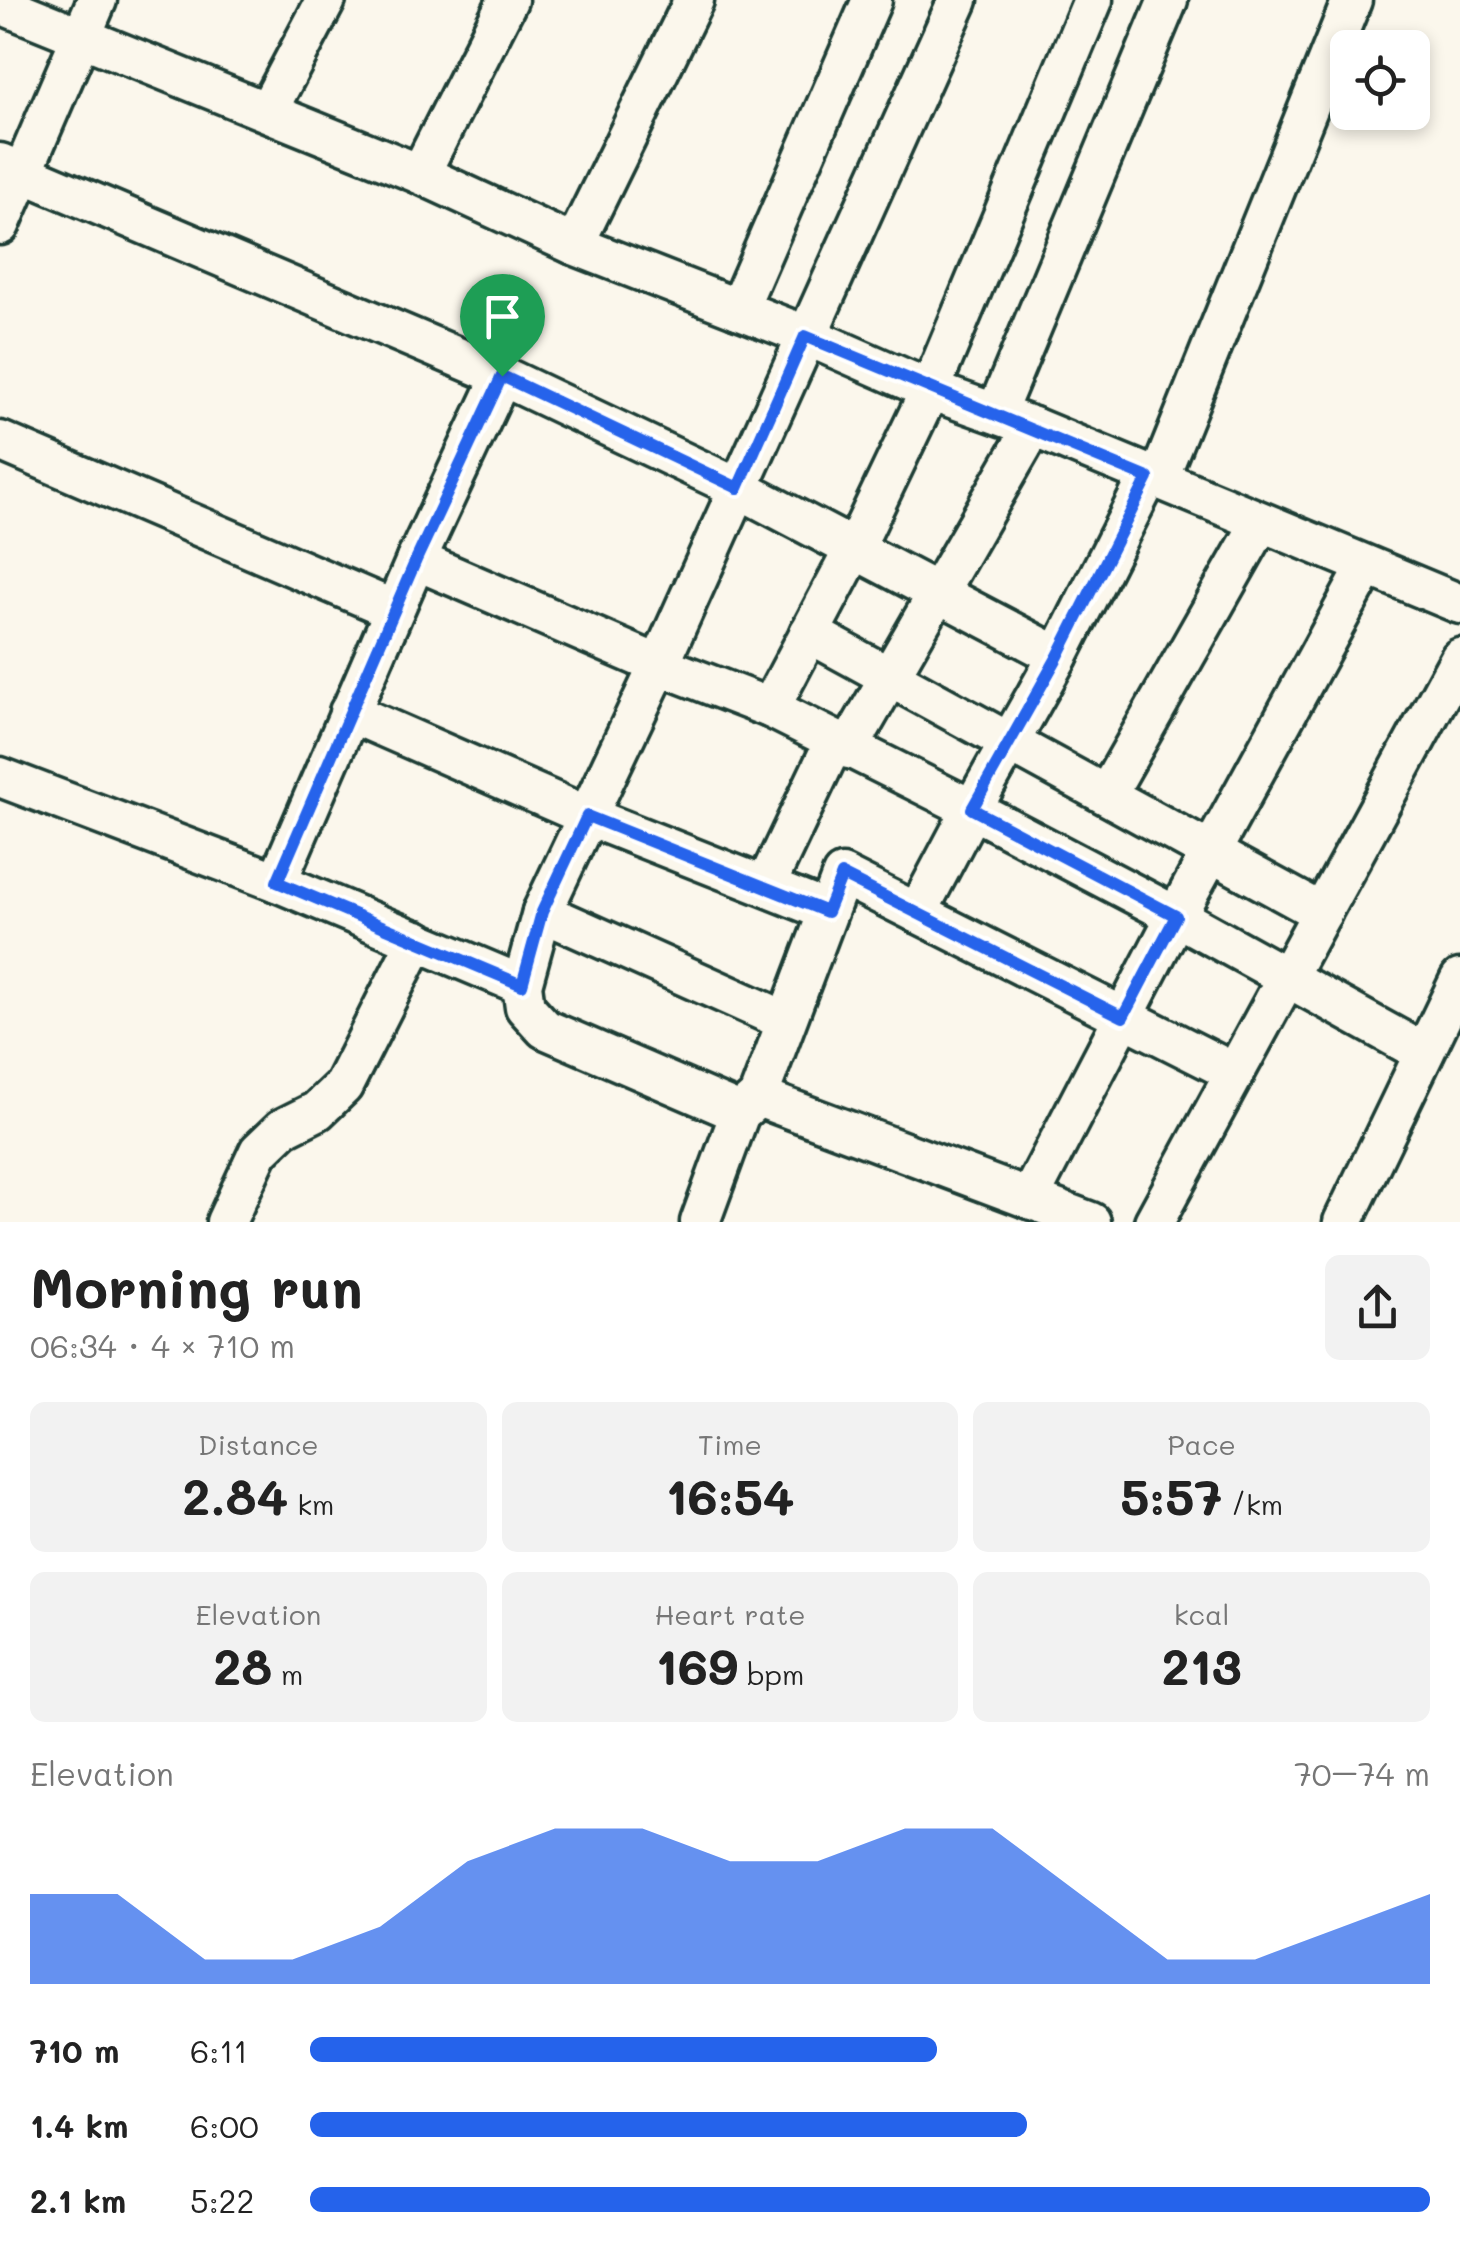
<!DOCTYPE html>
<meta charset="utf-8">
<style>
:root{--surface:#fff;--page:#f2f2f2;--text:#222;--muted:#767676;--accent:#2563eb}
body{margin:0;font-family:Mali,sans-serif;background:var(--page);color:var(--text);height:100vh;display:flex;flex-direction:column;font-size:38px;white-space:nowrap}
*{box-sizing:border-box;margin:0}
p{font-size:32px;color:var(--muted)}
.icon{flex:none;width:55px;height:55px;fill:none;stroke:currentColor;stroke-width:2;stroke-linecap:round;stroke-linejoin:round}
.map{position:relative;height:1222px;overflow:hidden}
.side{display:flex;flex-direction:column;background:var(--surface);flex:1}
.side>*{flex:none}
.controls{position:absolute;left:1330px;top:30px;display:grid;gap:20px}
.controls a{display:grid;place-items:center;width:100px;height:100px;border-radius:15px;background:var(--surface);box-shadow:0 5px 15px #0003;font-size:50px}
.pin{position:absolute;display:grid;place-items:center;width:85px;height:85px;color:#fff;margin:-102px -42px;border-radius:50% 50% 50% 0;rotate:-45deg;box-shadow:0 0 10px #0007}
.pin .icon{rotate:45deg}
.round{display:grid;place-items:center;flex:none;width:105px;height:105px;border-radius:15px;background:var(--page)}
.headline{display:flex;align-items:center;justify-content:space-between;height:170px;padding:0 30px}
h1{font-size:55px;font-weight:700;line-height:75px}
.figures{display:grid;grid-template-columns:repeat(3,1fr);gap:15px;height:170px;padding:10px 30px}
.figures div{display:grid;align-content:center;border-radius:15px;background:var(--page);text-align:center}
.figures b{font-size:50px;font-weight:700}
.figures small{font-size:28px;font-weight:400}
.figures p{font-size:28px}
.chart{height:280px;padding:20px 30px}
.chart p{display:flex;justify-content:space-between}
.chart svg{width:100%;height:180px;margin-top:10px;fill:var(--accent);opacity:.7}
ul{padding:0 30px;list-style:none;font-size:32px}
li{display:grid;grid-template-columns:160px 120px 1fr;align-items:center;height:75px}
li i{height:25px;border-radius:12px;background:var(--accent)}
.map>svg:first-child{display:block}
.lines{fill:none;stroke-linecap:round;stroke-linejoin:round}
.minor-casing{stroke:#1f3d34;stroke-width:45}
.minor{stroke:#fbf7ec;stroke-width:38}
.route-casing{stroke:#fff;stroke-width:20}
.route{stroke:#2563eb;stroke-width:12}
</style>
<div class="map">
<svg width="1460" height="1222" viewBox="0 0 1460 1222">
<rect width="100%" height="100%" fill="#fbf7ec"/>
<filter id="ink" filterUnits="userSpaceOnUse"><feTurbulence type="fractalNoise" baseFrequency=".01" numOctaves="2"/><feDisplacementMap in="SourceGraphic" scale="20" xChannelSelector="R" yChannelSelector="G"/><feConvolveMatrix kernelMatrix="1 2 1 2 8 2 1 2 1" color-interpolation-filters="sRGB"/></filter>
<g filter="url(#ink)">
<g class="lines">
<defs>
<g id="minor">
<polyline points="0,4 420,174 574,245 805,335 930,390 1033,427 1460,604"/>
<polyline points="268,110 326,0"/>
<polyline points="0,163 502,376 738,488 1058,656"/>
<polyline points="420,174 508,0"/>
<polyline points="0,225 97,0"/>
<polyline points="574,245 694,0"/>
<polyline points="738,309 872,0"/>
<polyline points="996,413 1168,0"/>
<polyline points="0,441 394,610"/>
<polyline points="1158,480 1352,0"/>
<polyline points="416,560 659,665 770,708 972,809 917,913"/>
<polyline points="1367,566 1176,916 1424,1053"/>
<polyline points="809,633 1322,913"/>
<polyline points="770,708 854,549 930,390 1093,0"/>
<polyline points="349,712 587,816 827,911"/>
<polyline points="848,749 1033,427"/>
<polyline points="0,777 277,882 522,985"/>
<polyline points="1107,794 1261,522"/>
<polyline points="277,882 416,560 502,376"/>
<polyline points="766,885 834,742"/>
<polyline points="542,912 786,1021"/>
<polyline points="758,1097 1091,1222"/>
<polyline points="740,1113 545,1029 525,1007 522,985 542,912 659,665 958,0"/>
<polyline points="1029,1199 1176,916 972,809 1058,656 1148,478"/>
<polyline points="226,1222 259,1151 283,1128 317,1111 343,1086 417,940"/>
<polyline points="700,1222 740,1113 758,1097 842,875 1235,1073"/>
<polyline points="1154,1222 1460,658"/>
<polyline points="1343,1222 1460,979"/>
</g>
</defs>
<!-- minor casing -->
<use href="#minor" class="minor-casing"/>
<!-- minor -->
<use href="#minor" class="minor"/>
</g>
</g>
<g class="lines" filter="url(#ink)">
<defs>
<polygon id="route" points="805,336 1148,478 1058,656 972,809 1176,916 1123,1017 842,875 827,912 587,816 542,912 522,985 277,882 416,560 502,376 738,488"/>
</defs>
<!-- route casing -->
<use href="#route" class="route-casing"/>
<!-- route -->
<use href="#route" class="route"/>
</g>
</svg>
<div class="controls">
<a><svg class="icon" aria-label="locate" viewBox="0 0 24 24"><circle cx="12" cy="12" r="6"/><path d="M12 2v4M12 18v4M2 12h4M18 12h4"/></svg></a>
</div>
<div class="pin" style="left:502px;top:376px;background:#1e9e55"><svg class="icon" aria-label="arrive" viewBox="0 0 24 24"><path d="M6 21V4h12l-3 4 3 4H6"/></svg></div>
</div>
<section class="side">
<div class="headline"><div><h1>Morning run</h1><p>06:34 · 4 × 710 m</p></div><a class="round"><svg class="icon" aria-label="share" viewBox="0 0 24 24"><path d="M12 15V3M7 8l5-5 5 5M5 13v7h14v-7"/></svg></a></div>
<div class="figures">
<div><p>Distance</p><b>2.84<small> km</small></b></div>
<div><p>Time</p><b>16:54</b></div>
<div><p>Pace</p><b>5:57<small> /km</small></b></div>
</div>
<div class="figures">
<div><p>Elevation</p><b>28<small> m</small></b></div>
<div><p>Heart rate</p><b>169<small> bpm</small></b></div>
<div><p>kcal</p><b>213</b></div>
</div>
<div class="chart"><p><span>Elevation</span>70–74 m</p>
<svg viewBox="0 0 160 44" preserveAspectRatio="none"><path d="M0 44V22L10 22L20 38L30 38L40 30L50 14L60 6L70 6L80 14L90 14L100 6L110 6L120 22L130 38L140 38L150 30L160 22V44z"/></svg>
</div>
<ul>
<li><b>710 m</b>6:11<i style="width:56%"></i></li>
<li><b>1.4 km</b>6:00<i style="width:64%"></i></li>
<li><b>2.1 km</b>5:22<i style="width:100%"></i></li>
</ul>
</section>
